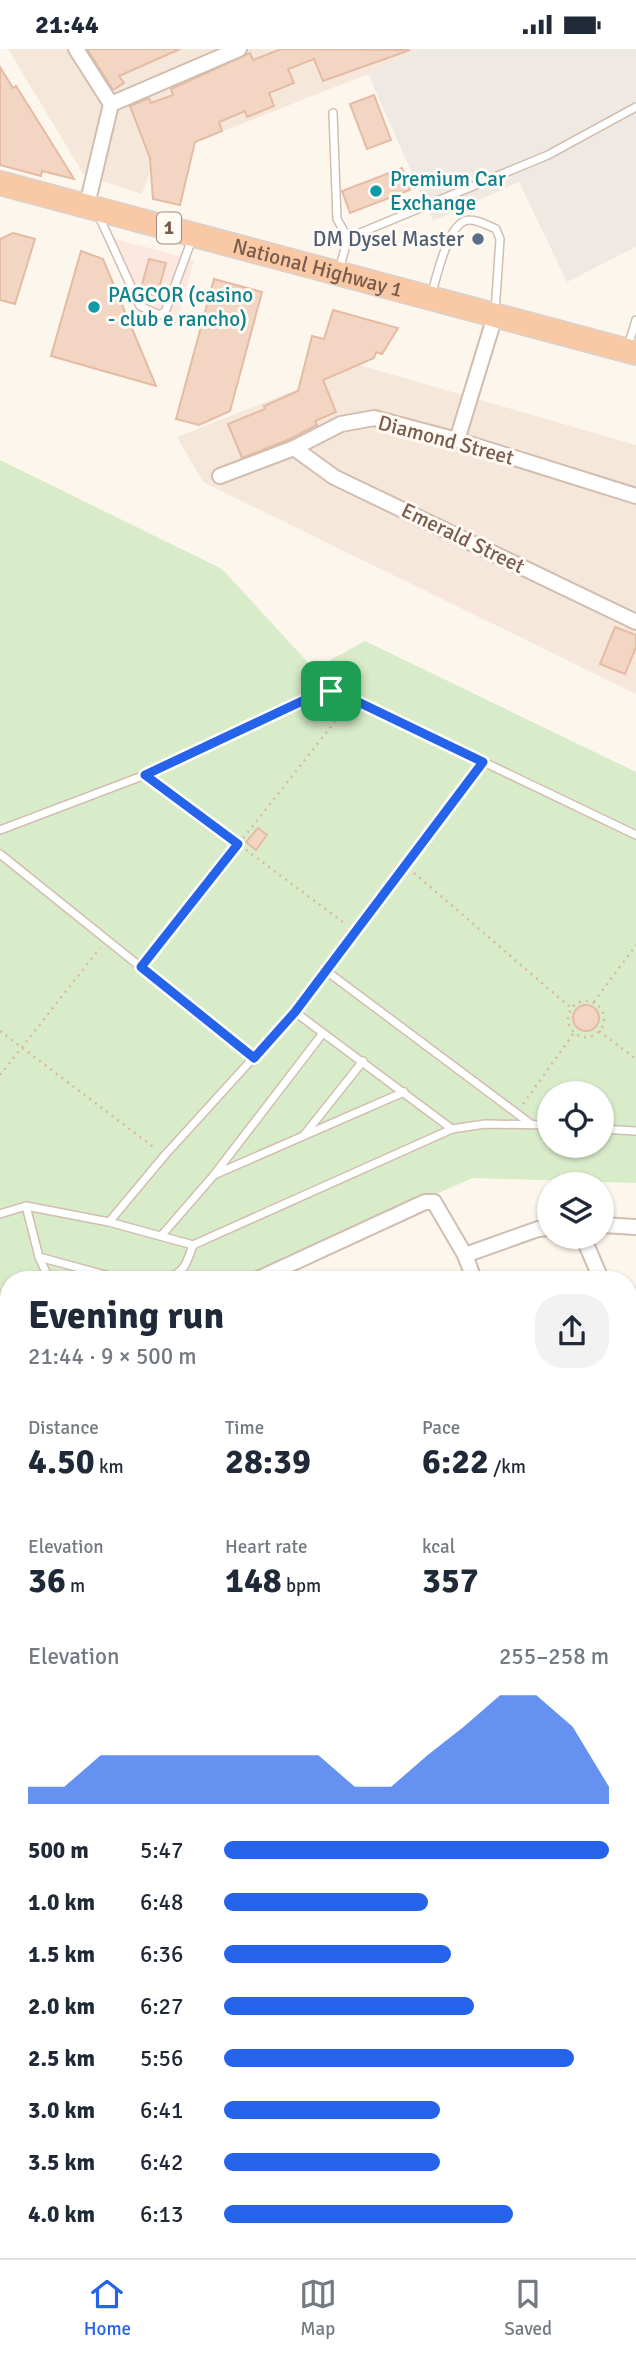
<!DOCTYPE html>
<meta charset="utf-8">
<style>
:root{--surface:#fff;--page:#f2f2f3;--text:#1f2937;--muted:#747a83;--line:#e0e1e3;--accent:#2563eb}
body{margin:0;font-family:Signika,sans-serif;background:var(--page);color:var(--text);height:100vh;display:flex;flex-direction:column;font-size:26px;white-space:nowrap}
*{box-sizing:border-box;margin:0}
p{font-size:23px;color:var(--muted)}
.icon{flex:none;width:38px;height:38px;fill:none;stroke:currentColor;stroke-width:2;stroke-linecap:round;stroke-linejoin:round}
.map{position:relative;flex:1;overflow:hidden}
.sheet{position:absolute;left:0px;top:1222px;width:637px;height:989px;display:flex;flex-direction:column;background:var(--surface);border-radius:28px 28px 0 0;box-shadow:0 2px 5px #0004}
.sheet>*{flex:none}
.controls{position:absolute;left:537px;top:1032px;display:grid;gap:14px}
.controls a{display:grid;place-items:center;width:77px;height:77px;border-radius:50%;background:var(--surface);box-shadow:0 2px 5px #0004;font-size:35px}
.pin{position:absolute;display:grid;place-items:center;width:60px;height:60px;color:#fff;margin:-30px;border-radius:14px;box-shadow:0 4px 10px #0006}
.round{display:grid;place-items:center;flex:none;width:74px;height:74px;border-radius:28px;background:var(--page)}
.headline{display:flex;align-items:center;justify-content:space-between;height:119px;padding:0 28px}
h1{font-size:38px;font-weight:700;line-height:52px}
.stats{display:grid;grid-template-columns:repeat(3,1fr);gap:10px;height:119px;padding:7px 28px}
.stats div{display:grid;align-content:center}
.stats b{font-size:35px;font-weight:700}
.stats small{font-size:19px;font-weight:400}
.stats p{font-size:19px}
.chart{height:196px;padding:14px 28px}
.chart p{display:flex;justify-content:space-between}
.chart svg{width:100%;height:126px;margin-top:7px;fill:var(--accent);opacity:.7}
ul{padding:0 28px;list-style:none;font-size:23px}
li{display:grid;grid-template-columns:112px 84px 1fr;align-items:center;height:52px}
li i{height:18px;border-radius:9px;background:var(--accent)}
.status{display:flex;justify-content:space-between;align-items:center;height:49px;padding:0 35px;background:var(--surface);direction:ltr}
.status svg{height:19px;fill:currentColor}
.tabs{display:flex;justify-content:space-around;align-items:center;height:98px;border-top:2px solid var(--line);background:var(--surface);font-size:19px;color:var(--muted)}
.tabs a{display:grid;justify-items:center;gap:4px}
.tabs .selected{color:var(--accent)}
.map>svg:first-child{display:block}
.residential{fill:#f5e8da}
.commercial{fill:#fde8e0}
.industrial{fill:#efe9e4}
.green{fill:#d8ecc9;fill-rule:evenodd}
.building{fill:#f3d5c3;stroke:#e6bba3;stroke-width:2}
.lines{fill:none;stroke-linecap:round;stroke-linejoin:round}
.service-casing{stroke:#d1beb0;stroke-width:10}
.minor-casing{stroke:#d1beb0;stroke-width:18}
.tertiary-casing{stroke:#d1beb0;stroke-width:21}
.trunk-casing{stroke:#dad1cd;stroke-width:26}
.path{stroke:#d9b8a5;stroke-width:2.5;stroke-dasharray:2 5;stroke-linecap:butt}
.service{stroke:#fff;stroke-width:7}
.minor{stroke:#fff;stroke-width:14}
.tertiary{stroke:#fff;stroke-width:18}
.trunk{stroke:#f9c8a4;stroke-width:23}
.route-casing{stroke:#fff;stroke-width:14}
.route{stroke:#2563eb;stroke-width:9}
.culture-dot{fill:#0f9aa8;stroke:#fffaf3;stroke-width:2.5}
.service-dot{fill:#5c6f8a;stroke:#fffaf3;stroke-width:2.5}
.labels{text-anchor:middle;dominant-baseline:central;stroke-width:6;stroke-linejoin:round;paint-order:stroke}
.shield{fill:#fffaf3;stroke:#a28b7f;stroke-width:2}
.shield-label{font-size:19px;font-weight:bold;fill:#7a5c4d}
.culture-label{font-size:21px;fill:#0d838f;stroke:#fffaf3;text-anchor:start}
.service-label{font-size:21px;fill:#4e5e75;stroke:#fffaf3;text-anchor:end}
.street-label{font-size:21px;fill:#7a5c4d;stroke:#fffaf3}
</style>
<div class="status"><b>21:44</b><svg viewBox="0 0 49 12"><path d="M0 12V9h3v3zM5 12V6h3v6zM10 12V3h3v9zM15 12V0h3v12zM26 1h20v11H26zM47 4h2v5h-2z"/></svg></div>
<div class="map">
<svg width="636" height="2209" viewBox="0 0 636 2209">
<rect width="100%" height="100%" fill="#fdf6ec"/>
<!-- residential -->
<g class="residential">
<polygon points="8,0 420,0 368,25 155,109 142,145 84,126"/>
<polygon points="359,316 636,396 636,645 203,433 177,388"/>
</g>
<!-- commercial -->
<g class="commercial">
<polygon points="104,187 194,211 177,276 138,263"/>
<polygon points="9,1944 9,2012 0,1989 0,1947"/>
</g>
<!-- industrial -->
<polygon class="industrial" points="420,0 636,0 636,198 567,233 519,133 433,172 368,25"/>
<!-- green -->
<path class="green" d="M0 411 222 520 314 620 365 592 636 723V1134L473 1129 238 1230H9V1329L0 1333ZM550 1045H602V1097H550Z"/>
<!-- building -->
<g class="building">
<polygon points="87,0 180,0 119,27 124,34 113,41"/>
<polygon points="281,0 410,1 323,32 314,10 288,20 294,34 269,44 274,57 247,68 245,62 219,73 222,82 195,93 180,156 153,150 150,109 130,57 149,49 151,54 173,46 171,40 250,4 253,11"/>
<polygon points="0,18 13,39 16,37 74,130 42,122 41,127 0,116"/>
<polygon points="374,46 391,91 367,100 350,55"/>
<polygon points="402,119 410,141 350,164 342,142"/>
<polygon points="13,184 35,190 15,255 0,251 0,190"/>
<polygon points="81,202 103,210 156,337 51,307"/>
<polygon points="149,210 166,214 157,247 140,243"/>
<polygon points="214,230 262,243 230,362 199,376 176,370"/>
<polygon points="333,261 398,279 382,305 376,303 374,309 323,331 336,363 315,372 317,376 290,390 242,409 228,375 265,360 264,357 298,342 312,287 324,290"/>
<polygon points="615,578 636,586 636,598 625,625 600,615"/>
<polygon points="258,779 267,786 256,801 246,793"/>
<circle cx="586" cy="969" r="13"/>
</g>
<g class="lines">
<defs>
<g id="service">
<polyline points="333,64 337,170 348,189"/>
<polyline points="98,165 140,257 159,266 165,263 192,190"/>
<polyline points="339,221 348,189 548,106 636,58"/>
<path d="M431 246C437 229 448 170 470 171 478 171 489 177 496 180L500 190 495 263"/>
<polyline points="628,297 636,271"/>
<path d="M0 781 145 726 315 646C331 642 338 641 352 650L636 786"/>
<polyline points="0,805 254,1009"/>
<polyline points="325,921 531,1075"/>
<polyline points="295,963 323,984"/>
<polyline points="602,1080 636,1082"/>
<polyline points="305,1085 363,1012"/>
<polyline points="214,1126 404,1043"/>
<polyline points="26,1157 39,1208 49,1230"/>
<polyline points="0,1165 26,1157 109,1173 165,1106 295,963 483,713"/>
<polyline points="109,1173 193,1196 452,1080 485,1075 550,1076"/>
<polyline points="161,1187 214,1126 323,984 452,1080"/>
<polyline points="39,1208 120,1230"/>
<path d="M166 1230C186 1222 186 1215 193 1196"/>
<polyline points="0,1506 9,1502"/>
<polyline points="628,1561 636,1578"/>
<polyline points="0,1596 9,1593"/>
<polyline points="0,1624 9,1651"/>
<polyline points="628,1645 636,1643"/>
<polyline points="0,1715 9,1714"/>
<polyline points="628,1931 636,1923"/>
</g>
<g id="minor">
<polyline points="76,0 111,55 87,156"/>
<polyline points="111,55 239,0"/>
<polyline points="457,391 495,267"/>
<polyline points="294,399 334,428 636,573"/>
<polyline points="220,427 294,399 341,375 374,369 457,391 636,447"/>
<polyline points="602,1176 636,1178"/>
<polyline points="583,1188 601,1230"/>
<polyline points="465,1206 538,1180 550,1179"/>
<polyline points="258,1230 425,1153 434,1153 465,1206 474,1230"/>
<polyline points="628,1294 636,1312"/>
<polyline points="628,2105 636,2102"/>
<polyline points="158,2202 162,2209"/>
<polyline points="348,2209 369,2202"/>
</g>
<polyline id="tertiary" points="628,1937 636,1943"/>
<g id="trunk">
<path id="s1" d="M0 134 636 304"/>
<polyline points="628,1730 636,1728"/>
<polyline points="0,1927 9,1924"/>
</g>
</defs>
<!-- service casing -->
<use href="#service" class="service-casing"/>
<!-- minor casing -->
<use href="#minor" class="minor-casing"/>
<!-- tertiary casing -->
<use href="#tertiary" class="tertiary-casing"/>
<!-- trunk casing -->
<use href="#trunk" class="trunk-casing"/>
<!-- path -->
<g class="path">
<polyline points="156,734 347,876"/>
<polyline points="414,824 571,959"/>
<polyline points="148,910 345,660"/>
<circle cx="586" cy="970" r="18"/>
<polyline points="594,953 636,896"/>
<polyline points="0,982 156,1100"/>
<polyline points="599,982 636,1010"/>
<polyline points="0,1026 100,899"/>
<polyline points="523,1055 574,984"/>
</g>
<!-- service -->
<use href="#service" class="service"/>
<!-- minor -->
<use href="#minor" class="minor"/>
<!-- tertiary -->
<use href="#tertiary" class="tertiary"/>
<!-- trunk -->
<use href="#trunk" class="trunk"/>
</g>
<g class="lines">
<defs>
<polygon id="route" points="331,642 342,643 352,650 483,713 295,963 254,1009 141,918 238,795 145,726 315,646"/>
</defs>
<!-- route casing -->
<use href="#route" class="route-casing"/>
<!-- route -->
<use href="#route" class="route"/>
</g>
<!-- markers -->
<g class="culture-dot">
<circle cx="376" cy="142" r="7"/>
<circle cx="94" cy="258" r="7"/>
</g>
<circle class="service-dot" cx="478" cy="190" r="7"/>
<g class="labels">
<!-- shield labels -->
<rect class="shield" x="157" y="163.5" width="24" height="31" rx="5"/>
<g class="shield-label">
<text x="169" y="179">1</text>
</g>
<!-- culture labels -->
<g class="culture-label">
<text x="390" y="130">Premium Car<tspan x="390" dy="24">Exchange</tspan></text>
<text x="108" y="246">PAGCOR (casino<tspan x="108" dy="24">- club e rancho)</tspan></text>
</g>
<!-- service labels -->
<g class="service-label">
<text x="464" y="190">DM Dysel Master</text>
</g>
<!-- street labels -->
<g class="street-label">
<text stroke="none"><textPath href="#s1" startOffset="329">National Highway 1</textPath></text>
<text transform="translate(446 391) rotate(15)">Diamond Street</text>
<text transform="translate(463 489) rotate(26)">Emerald Street</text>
</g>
</g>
</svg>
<div class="controls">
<a><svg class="icon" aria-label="locate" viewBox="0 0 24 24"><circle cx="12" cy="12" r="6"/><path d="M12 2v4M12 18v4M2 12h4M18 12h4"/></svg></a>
<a><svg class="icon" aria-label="layers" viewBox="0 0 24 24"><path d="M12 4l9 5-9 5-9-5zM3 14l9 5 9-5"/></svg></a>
</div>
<div class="pin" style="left:331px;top:642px;background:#1e9e55"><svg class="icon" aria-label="arrive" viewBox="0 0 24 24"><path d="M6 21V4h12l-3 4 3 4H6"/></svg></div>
<section class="sheet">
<div class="headline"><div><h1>Evening run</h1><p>21:44 · 9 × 500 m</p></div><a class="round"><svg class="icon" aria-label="share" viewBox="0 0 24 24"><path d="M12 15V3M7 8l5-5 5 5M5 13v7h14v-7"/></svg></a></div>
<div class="stats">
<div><p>Distance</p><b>4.50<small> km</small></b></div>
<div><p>Time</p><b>28:39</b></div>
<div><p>Pace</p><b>6:22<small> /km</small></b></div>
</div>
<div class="stats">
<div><p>Elevation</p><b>36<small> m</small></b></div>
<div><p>Heart rate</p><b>148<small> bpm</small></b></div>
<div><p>kcal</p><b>357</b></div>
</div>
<div class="chart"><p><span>Elevation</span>255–258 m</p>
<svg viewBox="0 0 160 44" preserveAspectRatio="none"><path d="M0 44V38L10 38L20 27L30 27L40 27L50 27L60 27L70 27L80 27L90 38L100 38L110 27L120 17L130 6L140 6L150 17L160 38V44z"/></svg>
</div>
<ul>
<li><b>500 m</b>5:47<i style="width:100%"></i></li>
<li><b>1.0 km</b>6:48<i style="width:53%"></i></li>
<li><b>1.5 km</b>6:36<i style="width:59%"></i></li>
<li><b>2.0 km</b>6:27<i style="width:65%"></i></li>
<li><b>2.5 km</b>5:56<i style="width:91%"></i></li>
<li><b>3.0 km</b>6:41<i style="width:56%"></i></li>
<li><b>3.5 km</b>6:42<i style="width:56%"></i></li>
<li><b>4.0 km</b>6:13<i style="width:75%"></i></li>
</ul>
</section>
</div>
<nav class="tabs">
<a class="selected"><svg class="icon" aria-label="home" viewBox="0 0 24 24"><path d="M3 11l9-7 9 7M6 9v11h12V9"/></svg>Home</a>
<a><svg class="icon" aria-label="map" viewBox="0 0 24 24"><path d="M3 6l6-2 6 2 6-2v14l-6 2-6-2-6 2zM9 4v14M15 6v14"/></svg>Map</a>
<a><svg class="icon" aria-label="saved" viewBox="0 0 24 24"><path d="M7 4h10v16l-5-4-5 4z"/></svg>Saved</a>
</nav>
